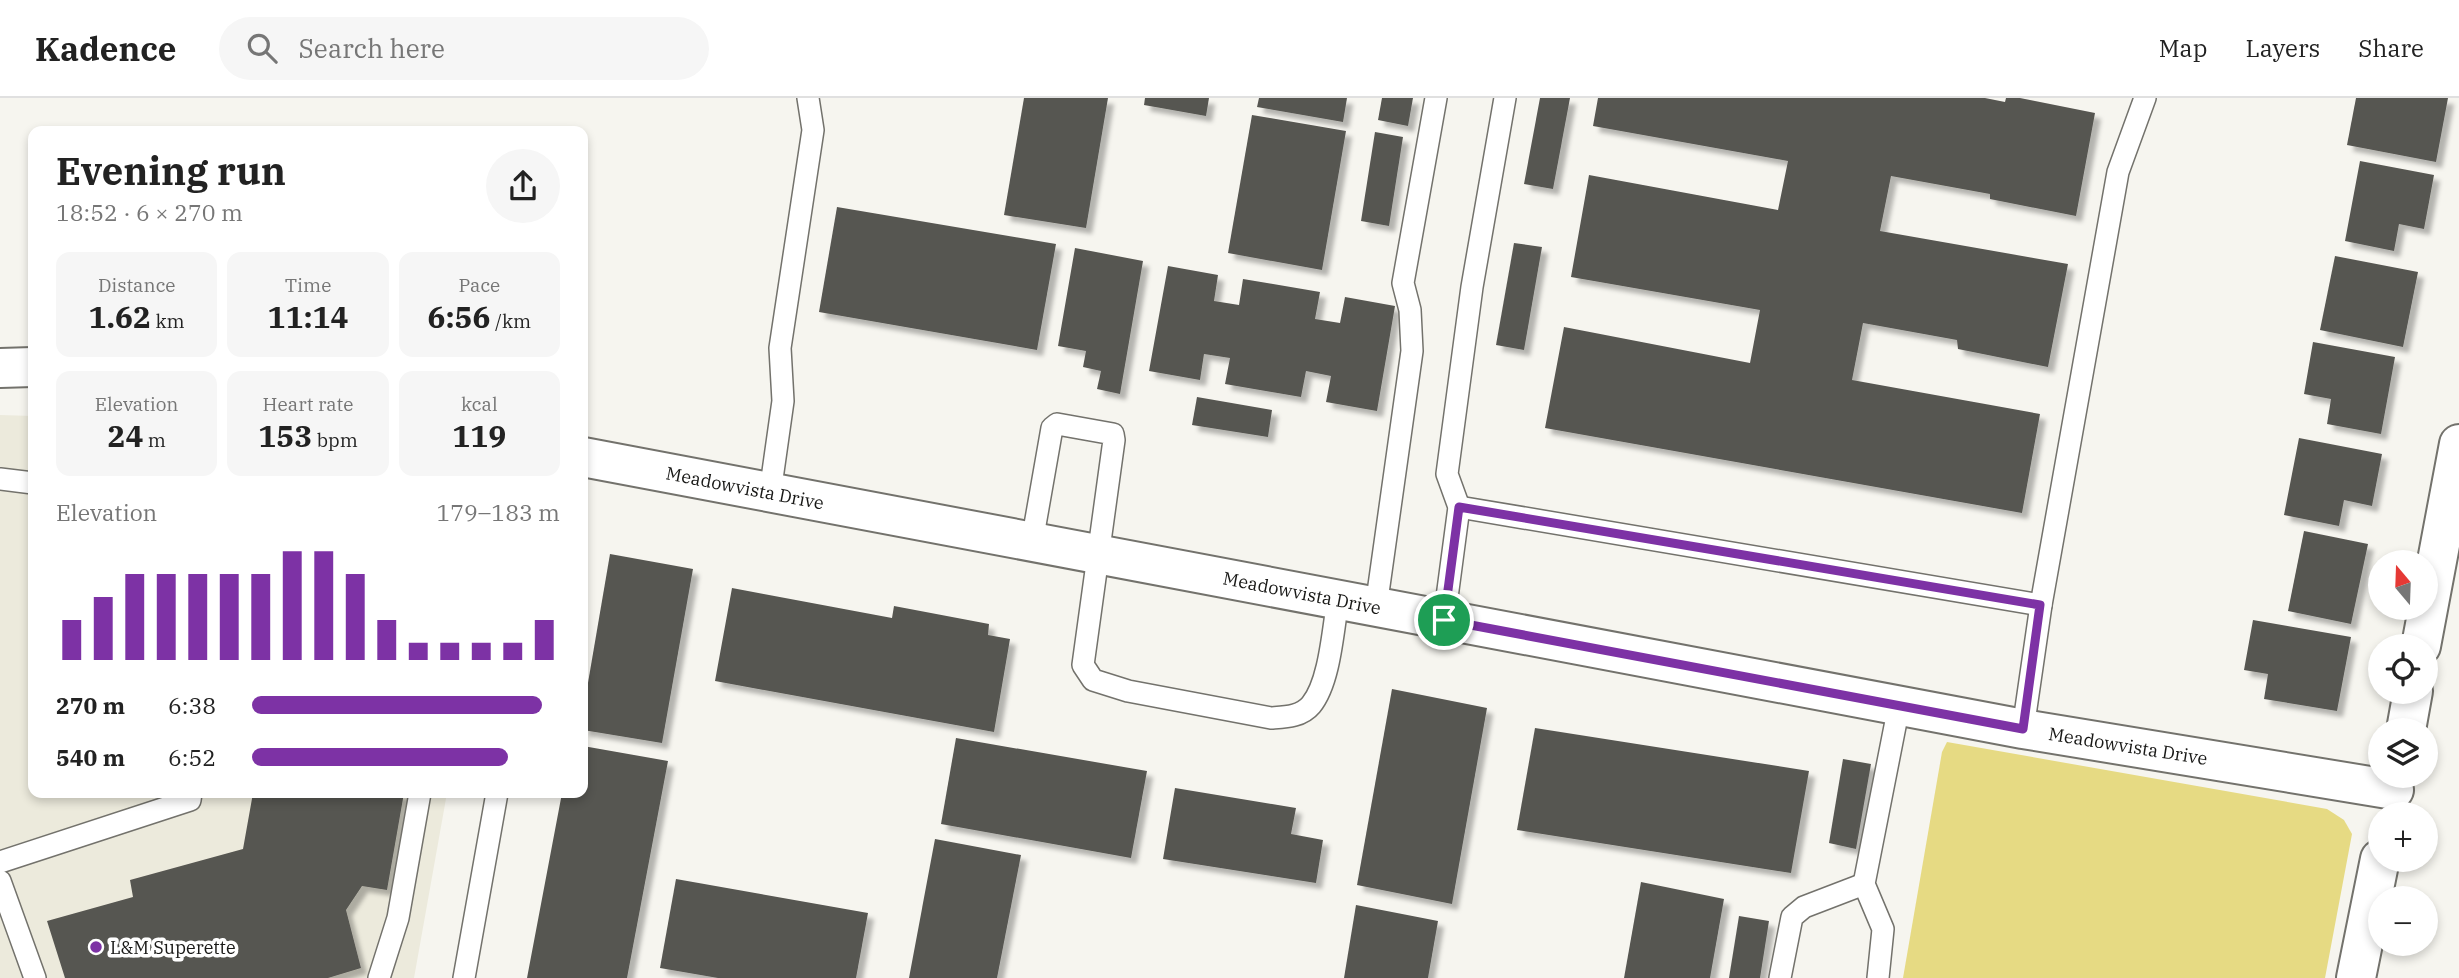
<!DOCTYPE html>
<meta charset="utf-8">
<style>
:root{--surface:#fff;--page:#f6f6f6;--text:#222;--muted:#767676;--line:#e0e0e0;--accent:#7d32a5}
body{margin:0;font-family:"IBM Plex Serif",serif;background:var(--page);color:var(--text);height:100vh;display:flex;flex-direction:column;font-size:26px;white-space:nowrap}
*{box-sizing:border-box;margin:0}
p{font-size:23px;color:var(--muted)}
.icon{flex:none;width:38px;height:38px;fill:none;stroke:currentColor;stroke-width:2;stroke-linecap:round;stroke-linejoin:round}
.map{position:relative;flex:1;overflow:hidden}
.details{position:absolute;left:28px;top:28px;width:560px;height:672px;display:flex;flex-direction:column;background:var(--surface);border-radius:14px;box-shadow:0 4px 10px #0003}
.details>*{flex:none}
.needle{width:46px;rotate:341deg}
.buttons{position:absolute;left:2368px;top:452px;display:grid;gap:14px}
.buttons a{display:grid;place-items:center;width:70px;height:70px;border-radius:50%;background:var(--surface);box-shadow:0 4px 10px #0003;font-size:35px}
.pin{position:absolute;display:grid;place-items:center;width:60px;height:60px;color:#fff;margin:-30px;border:4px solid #fff;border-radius:50%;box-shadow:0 2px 7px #0007}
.round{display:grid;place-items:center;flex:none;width:74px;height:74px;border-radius:37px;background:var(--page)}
.headline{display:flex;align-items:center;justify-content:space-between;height:119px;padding:0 28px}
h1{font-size:38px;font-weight:700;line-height:52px}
.metrics{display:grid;grid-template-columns:repeat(3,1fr);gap:10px;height:119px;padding:7px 28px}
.metrics div{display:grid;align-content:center;border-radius:14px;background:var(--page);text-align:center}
.metrics b{font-size:30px;font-weight:700}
.metrics small{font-size:19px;font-weight:400}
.metrics p{font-size:19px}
.chart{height:196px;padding:14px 28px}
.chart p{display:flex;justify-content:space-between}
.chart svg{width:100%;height:126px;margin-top:7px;stroke:var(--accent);stroke-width:6}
ul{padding:0 28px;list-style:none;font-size:23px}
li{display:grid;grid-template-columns:112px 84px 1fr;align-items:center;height:52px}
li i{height:18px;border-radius:9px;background:var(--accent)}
header{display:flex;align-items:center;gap:42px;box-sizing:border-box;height:98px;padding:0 35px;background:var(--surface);border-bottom:2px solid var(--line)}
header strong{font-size:33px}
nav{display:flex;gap:38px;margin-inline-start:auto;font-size:24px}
.search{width:490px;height:63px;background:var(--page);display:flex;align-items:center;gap:18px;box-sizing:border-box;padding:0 24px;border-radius:38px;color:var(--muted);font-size:26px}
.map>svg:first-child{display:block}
.built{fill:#eceadc}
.green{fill:#e6da83}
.building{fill:#575651;filter:url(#shadow)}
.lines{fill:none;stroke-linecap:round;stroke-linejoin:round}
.service-casing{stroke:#73726c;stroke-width:24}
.minor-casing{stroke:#73726c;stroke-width:42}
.service{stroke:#fff;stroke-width:21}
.minor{stroke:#fff;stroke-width:38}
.route-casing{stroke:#fff;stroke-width:14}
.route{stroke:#7d32a5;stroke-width:9}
.poi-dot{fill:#7d32a5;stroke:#fff;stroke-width:2.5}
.labels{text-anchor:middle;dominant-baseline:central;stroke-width:7;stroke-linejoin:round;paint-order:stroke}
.street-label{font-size:18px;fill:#181816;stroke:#fff}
.poi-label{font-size:18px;fill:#181816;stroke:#fff;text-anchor:start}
</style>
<header>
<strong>Kadence</strong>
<div class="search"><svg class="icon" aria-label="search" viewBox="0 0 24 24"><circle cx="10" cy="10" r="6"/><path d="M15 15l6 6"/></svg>Search here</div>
<nav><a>Map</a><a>Layers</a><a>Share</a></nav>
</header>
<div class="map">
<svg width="2459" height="880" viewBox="0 0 2459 880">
<defs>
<filter id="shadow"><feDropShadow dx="6" dy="6" stdDeviation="2" flood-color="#0004"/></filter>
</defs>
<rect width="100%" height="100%" fill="#f6f5ef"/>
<!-- built -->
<polygon class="built" points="0,317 33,318 33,695 447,695 414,880 0,880"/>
<!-- green -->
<polygon class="green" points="1947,644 2327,711 2344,722 2352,736 2325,880 1903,880 1942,654"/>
<!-- building -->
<g class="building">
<polygon points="1024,0 1108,0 1086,130 1004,117"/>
<polygon points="1145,0 1209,0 1206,18 1144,7"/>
<polygon points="1259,0 1347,0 1343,24 1257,9"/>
<polygon points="1382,0 1413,0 1408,28 1378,22"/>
<polygon points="1540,0 1570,0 1553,91 1524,86"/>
<polygon points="1598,0 1985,0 2005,4 2006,0 2020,0 2095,15 2076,118 1990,101 1990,96 1891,78 1880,133 2068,166 2048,269 1958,251 1957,242 1863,225 1852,282 2040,316 2022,415 1545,330 1564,229 1750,265 1760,212 1571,179 1589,77 1778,112 1788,63 1593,28"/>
<polygon points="2356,0 2448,0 2436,64 2347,47"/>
<polygon points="1252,17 1346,33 1322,172 1228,155"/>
<polygon points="1375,34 1403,39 1389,128 1361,123"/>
<polygon points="2360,63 2434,77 2424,131 2399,126 2394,153 2345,143"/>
<polygon points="837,109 1056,146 1037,252 819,214"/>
<polygon points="1514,145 1542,149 1524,252 1496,247"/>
<polygon points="1075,150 1143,163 1120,296 1097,291 1101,273 1083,269 1086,253 1058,248"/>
<polygon points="2335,158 2418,174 2403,249 2320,232"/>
<polygon points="1168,168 1218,177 1214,203 1239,207 1243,181 1320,194 1315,221 1340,225 1345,199 1395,208 1377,313 1326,304 1331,278 1306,273 1301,299 1225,286 1230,260 1204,256 1200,282 1149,273"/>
<polygon points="2313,244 2395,259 2381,336 2327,326 2331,301 2304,296"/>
<polygon points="1197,299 1272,312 1268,339 1192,327"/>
<polygon points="2299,340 2382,356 2372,408 2344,402 2339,428 2284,417"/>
<polygon points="2304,433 2368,446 2351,526 2288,513"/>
<polygon points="610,456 693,471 662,645 583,632 583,614"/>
<polygon points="732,490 892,520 894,508 989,526 988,537 1010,541 994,634 715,583"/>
<polygon points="2253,522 2351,539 2337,613 2264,601 2268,576 2244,572"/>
<polygon points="1392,591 1487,610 1452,806 1357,787"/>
<polygon points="1535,630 1809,673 1791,775 1517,732"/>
<polygon points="956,640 1147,673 1131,760 941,726"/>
<polygon points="583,648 668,663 627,880 527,880 562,695 583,695"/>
<polygon points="1843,661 1871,666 1856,751 1829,745"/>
<polygon points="1175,690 1296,710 1291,736 1323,742 1316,785 1163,761"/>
<polygon points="253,695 404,695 387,792 362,788 346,812 361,870 328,880 65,880 47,823 133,799 130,782 243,751"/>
<polygon points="935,741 1021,757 997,880 909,880"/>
<polygon points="676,781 868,815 856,880 718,880 660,870"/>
<polygon points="1641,784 1724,801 1710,880 1624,880"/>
<polygon points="1356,807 1438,823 1428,880 1344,880"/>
<polygon points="1739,818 1769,823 1760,880 1729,880"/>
</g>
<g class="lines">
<defs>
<g id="service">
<polyline points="0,381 33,385"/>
<polyline points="770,395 783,303 780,250 813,32 808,0"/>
<polyline points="1459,409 2041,507"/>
<path d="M1032 444 1052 330 1057 326 1113 336 1114 342 1083 567 1093 582 1128 593 1271 620C1285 619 1301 619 1311 607 1330 584 1333 531 1338 502"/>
<polyline points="1376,509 1412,253 1410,212 1403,185 1436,0"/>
<polyline points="1444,522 1459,409 1447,376 1472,189 1505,0"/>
<polyline points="2023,631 2041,507 2118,74 2145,0"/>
<polyline points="0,764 190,702 191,695"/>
<polyline points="0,783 35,880"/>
<polyline points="379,880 398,820 420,695"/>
<polyline points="464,880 497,695"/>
<polyline points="1780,880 1792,819 1804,809 1864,786"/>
<polyline points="1878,880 1883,831 1864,786 1899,608"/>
</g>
<g id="minor">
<polyline points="0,270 33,269"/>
<polyline points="583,359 2023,631 2394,692"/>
<polyline points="2421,548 2459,346"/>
<polyline points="2406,632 2413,593"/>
<polyline points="2356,880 2380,761"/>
</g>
</defs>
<!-- service casing -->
<use href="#service" class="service-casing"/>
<!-- minor casing -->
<use href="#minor" class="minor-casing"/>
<!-- service -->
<use href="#service" class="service"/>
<!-- minor -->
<use href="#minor" class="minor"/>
</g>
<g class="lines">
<defs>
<polygon id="route" points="1459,409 2040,507 2023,631 1444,522"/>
</defs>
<!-- route casing -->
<use href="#route" class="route-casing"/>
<!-- route -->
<use href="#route" class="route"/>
</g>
<!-- markers -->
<circle class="poi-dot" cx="96" cy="849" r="7"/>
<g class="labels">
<!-- street labels -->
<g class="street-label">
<text transform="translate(745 390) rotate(11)">Meadowvista Drive</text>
<text transform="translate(1302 495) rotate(11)">Meadowvista Drive</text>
<text transform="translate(2128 648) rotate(9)">Meadowvista Drive</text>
</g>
<!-- poi labels -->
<g class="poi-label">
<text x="110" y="849">L&amp;M Superette</text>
</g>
</g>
</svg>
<div class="buttons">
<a><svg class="needle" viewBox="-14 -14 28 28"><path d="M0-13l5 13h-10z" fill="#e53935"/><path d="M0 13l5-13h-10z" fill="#767676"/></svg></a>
<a><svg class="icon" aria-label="locate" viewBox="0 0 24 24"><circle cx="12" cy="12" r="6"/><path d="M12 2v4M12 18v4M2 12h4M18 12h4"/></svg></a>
<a><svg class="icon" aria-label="layers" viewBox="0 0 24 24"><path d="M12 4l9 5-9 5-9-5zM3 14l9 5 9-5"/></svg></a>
<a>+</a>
<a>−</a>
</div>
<div class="pin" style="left:1444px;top:522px;background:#1e9e55"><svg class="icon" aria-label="arrive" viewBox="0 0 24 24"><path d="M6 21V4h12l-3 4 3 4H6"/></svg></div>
<section class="details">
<div class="headline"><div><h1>Evening run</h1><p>18:52 · 6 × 270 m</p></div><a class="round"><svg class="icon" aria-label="share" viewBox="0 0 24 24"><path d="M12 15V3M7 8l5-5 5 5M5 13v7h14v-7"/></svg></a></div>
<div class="metrics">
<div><p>Distance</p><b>1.62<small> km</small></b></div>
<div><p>Time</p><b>11:14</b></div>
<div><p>Pace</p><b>6:56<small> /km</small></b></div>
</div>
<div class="metrics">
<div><p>Elevation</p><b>24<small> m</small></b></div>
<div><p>Heart rate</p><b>153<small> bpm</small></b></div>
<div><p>kcal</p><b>119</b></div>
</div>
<div class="chart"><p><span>Elevation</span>179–183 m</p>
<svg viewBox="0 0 160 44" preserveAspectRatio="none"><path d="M5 44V30M15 44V22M25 44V14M35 44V14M45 44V14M55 44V14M65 44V14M75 44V6M85 44V6M95 44V14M105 44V30M115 44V38M125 44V38M135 44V38M145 44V38M155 44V30"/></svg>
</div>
<ul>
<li><b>270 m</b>6:38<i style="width:94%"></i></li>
<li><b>540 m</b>6:52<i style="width:83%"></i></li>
</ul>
</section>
</div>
